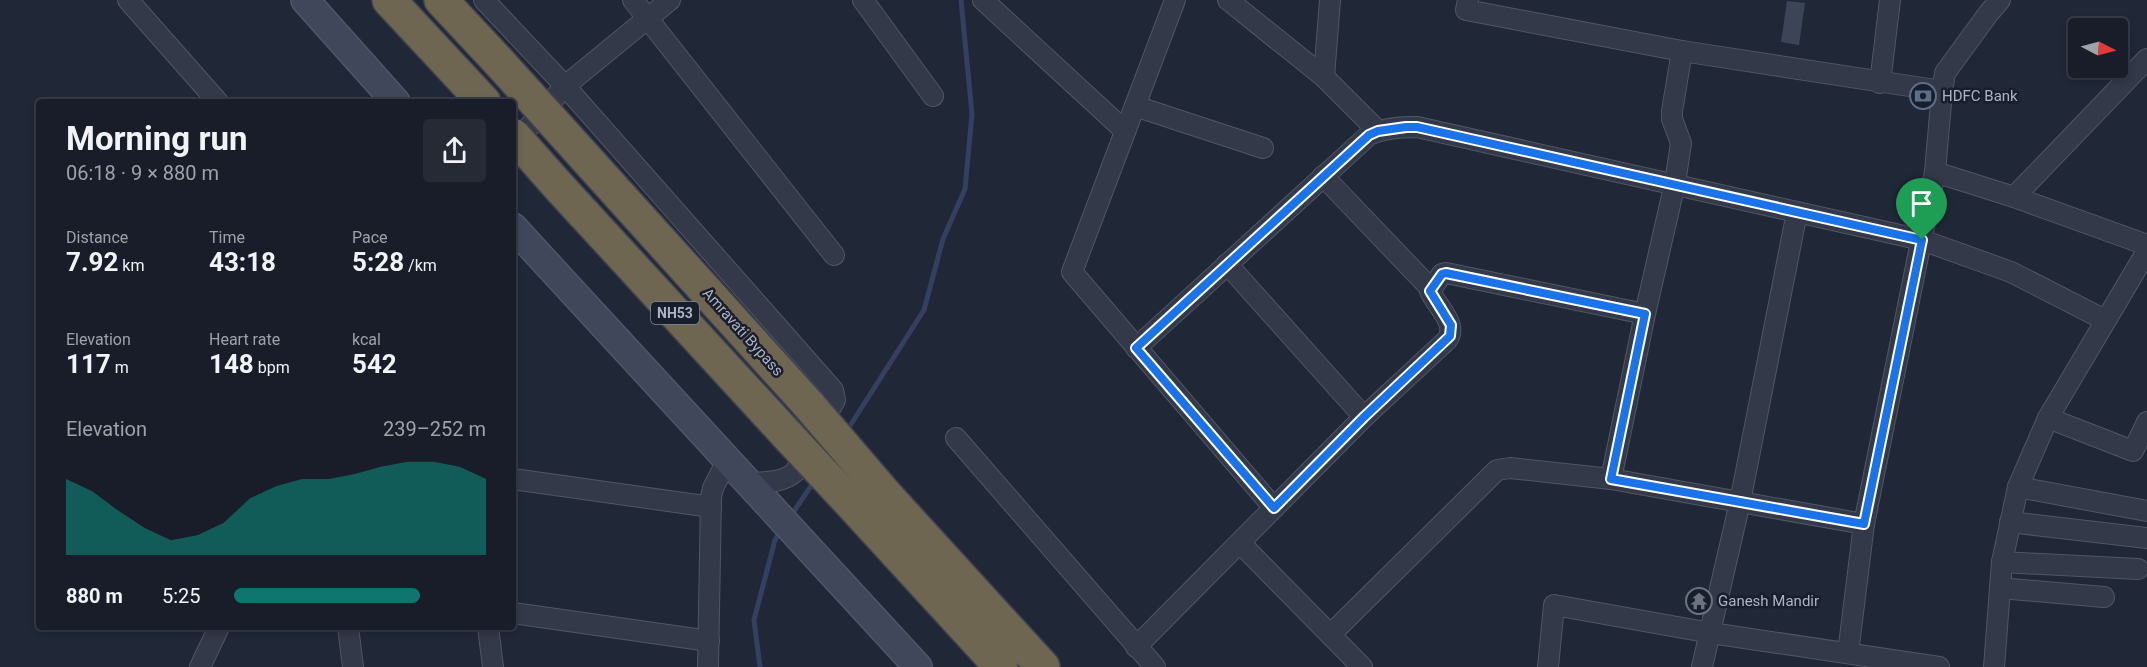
<!DOCTYPE html>
<meta charset="utf-8">
<style>
:root{--surface:#181d29;--page:#252a35;--text:#f1f3f6;--muted:#9fa2a8;--line:#363b46;--accent:#0f766e}
body{margin:0;font-family:Roboto,sans-serif;background:var(--page);color:var(--text);height:100vh;display:flex;flex-direction:column;font-size:22px;white-space:nowrap}
*{box-sizing:border-box;margin:0}
p{font-size:20px;color:var(--muted)}
.icon{flex:none;width:33px;height:33px;fill:none;stroke:currentColor;stroke-width:2;stroke-linecap:round;stroke-linejoin:round}
.map{position:relative;flex:1;overflow:hidden}
.sheet{position:absolute;left:36px;top:99px;width:480px;height:531px;display:flex;flex-direction:column;background:var(--surface);border-radius:6px;box-shadow:0 3px 9px #0003,0 0 0 2px var(--line)}
.sheet>*{flex:none}
.needle{width:39px;rotate:96deg}
.buttons{position:absolute;left:2068px;top:18px;display:grid;gap:12px}
.buttons a{display:grid;place-items:center;width:60px;height:60px;border-radius:6px;background:var(--surface);box-shadow:0 3px 9px #0003,0 0 0 2px var(--line);font-size:30px}
.pin{position:absolute;display:grid;place-items:center;width:51px;height:51px;color:#fff;margin:-62px -26px;border-radius:50% 50% 50% 0;rotate:-45deg;box-shadow:0 0 6px #0007}
.pin .icon{rotate:45deg}
.round{display:grid;place-items:center;flex:none;width:63px;height:63px;border-radius:6px;background:var(--page)}
.overview{display:flex;align-items:center;justify-content:space-between;height:102px;padding:0 30px}
h1{font-size:33px;font-weight:700;line-height:45px}
.stats{display:grid;grid-template-columns:repeat(3,1fr);gap:9px;height:102px;padding:6px 30px}
.stats div{display:grid;align-content:center}
.stats b{font-size:26px;font-weight:700}
.stats small{font-size:16px;font-weight:400}
.stats p{font-size:16px}
.chart{height:168px;padding:12px 30px}
.chart p{display:flex;justify-content:space-between}
.chart svg{width:100%;height:108px;margin-top:6px;fill:var(--accent);opacity:.7}
ul{padding:0 30px;list-style:none;font-size:20px}
li{display:grid;grid-template-columns:96px 72px 1fr;align-items:center;height:45px}
li i{height:15px;border-radius:8px;background:var(--accent)}
.map>svg:first-child{display:block}
.lines{fill:none;stroke-linecap:round;stroke-linejoin:round}
.stream{stroke:#33405f;stroke-width:5}
.building{fill:#3c4458}
.street-casing{stroke:#515666;stroke-width:22}
.secondary-casing{stroke:#515666;stroke-width:30}
.highway-casing{stroke:#3e4352;stroke-width:36}
.street{stroke:#333948;stroke-width:20}
.secondary{stroke:#41475b;stroke-width:27}
.highway{stroke:#6e6650;stroke-width:33}
.highway-bridge-casing{stroke:#3e4352;stroke-width:36;stroke-linecap:butt}
.highway-bridge{stroke:#6e6650;stroke-width:33}
.route-casing{stroke:#fff;stroke-width:12}
.route{stroke:#1a73e8;stroke-width:8}
.labels{text-anchor:middle;dominant-baseline:central;stroke-width:5;stroke-linejoin:round;paint-order:stroke}
.shield{fill:#191e2c;stroke:#818697;stroke-width:1.5}
.shield-label{font-size:14px;font-weight:bold;fill:#adb3c5}
.poi-label{font-size:15px;fill:#adb3c5;stroke:#191e2c;text-anchor:start}
.street-label{font-size:15px;fill:#adb3c5;stroke:#191e2c}
</style>
<div class="map">
<svg width="2147" height="667" viewBox="0 0 2147 667">
<rect width="100%" height="100%" fill="#202737"/>
<g class="lines">
<!-- stream -->
<g class="stream">
<polyline points="846,432 924,310 943,239 965,189 972,114 961,0"/>
<polyline points="790,517 815,480"/>
<polyline points="760,667 754,620 775,540 781,530"/>
</g>
</g>
<!-- building -->
<polygon class="building" points="1787,1 1805,3 1799,45 1781,42"/>
<g class="lines">
<defs>
<g id="street">
<polyline points="128,0 218,102"/>
<path d="M484 0 565 86 833 390 835 400 795 472C783 483 765 482 749 483"/>
<polyline points="633,0 834,255"/>
<polyline points="863,0 933,96"/>
<polyline points="983,0 1125,131"/>
<polyline points="1175,0 1072,272 1274,508"/>
<polyline points="1228,0 1324,77 1378,131"/>
<polyline points="1468,0 1466,10 1682,51 1942,91 1945,73 1988,14 2000,0"/>
<polyline points="1682,51 1672,111 1672,119 1681,143 1675,183 1645,314 1611,479 1864,524"/>
<polyline points="1324,77 1330,0"/>
<polyline points="1880,83 1890,0"/>
<polyline points="1135,106 1263,148"/>
<polyline points="513,145 565,86 670,0"/>
<polyline points="1935,172 2014,197 2147,245"/>
<polyline points="1323,176 1431,289"/>
<polyline points="2014,197 2147,59"/>
<polyline points="1227,264 1364,417"/>
<path d="M1136 348 1369 135C1384 128 1400 127 1417 127L1922 240 2011 272 2105 320"/>
<polyline points="2048,418 2133,451 2147,422"/>
<polyline points="956,438 1155,667"/>
<polyline points="513,479 711,507"/>
<polyline points="2018,487 2147,511"/>
<polyline points="2010,522 2147,538"/>
<polyline points="1240,543 1362,667"/>
<polyline points="2002,562 2138,569"/>
<polyline points="2000,588 2104,597"/>
<polyline points="513,613 709,641"/>
<polyline points="348,627 353,667"/>
<polyline points="488,627 493,667"/>
<polyline points="1331,634 1497,470 1510,468 1611,479"/>
<path d="M1136 647 1364 417 1447 340C1459 324 1436 306 1430 291L1442 274 1446 273 1645 314"/>
<polyline points="1848,653 1864,524 1935,172 1942,91"/>
<polyline points="200,667 219,627"/>
<polyline points="708,667 711,497 713,488 727,461"/>
<polyline points="1548,667 1554,605 1711,633 1939,667"/>
<polyline points="1702,667 1740,502 1797,212"/>
<polyline points="1994,667 2002,562 2018,487 2048,418 2147,251"/>
</g>
<g id="secondary">
<polyline points="305,0 396,102"/>
<polyline points="513,227 918,667"/>
</g>
<g id="highway">
<polyline points="389,0 484,102"/>
<polyline points="441,0 499,62"/>
<polyline points="592,165 808,404"/>
<polyline points="561,189 789,437"/>
<polyline points="885,494 1043,667"/>
<polyline points="858,511 1001,667"/>
</g>
</defs>
<!-- street casing -->
<use href="#street" class="street-casing"/>
<!-- secondary casing -->
<use href="#secondary" class="secondary-casing"/>
<!-- highway casing -->
<use href="#highway" class="highway-casing"/>
<!-- street -->
<use href="#street" class="street"/>
<!-- secondary -->
<use href="#secondary" class="secondary"/>
<!-- highway -->
<use href="#highway" class="highway"/>
<defs>
<g id="highway-bridge">
<polyline points="499,62 592,165"/>
<polyline points="513,135 561,189"/>
<polyline points="808,404 885,494"/>
<polyline points="789,437 858,511"/>
</g>
</defs>
<!-- highway-bridge casing -->
<use href="#highway-bridge" class="highway-bridge-casing"/>
<!-- highway-bridge -->
<use href="#highway-bridge" class="highway-bridge"/>
</g>
<g class="lines">
<defs>
<polygon id="route" points="1406,127 1417,127 1922,240 1864,524 1611,479 1645,314 1446,273 1442,274 1430,291 1451,325 1450,336 1364,417 1274,508 1136,348 1369,135 1378,131"/>
</defs>
<!-- route casing -->
<use href="#route" class="route-casing"/>
<!-- route -->
<use href="#route" class="route"/>
</g>
<!-- icons -->
<defs>
<symbol id="bank-ring" viewBox="-11 -11 22 22"><circle r="9.5" fill="#191e2c" stroke="#5c6f8a" stroke-width="1.5"/><path d="M-6-4H6V4H-6ZM0-2.3a2.3 2.3 0 1 0 0 4.6a2.3 2.3 0 1 0 0-4.6Z" fill="#5c6f8a"/></symbol>
<symbol id="temple-ring" viewBox="-11 -11 22 22"><circle r="9.5" fill="#191e2c" stroke="#6b7280" stroke-width="1.5"/><path d="M0-6L5-2H3V0L6.5 2.5H4V6H1.5V3h-3V6H-4V2.5H-6.5L-3 0V-2H-5Z" fill="#6b7280"/></symbol>
</defs>
<g fill-rule="evenodd">
<use href="#bank-ring" x="1908" y="81" width="30" height="30"/>
<use href="#temple-ring" x="1684" y="586" width="30" height="30"/>
</g>
<g class="labels">
<!-- shield labels -->
<rect class="shield" x="651" y="302" width="48" height="22" rx="4.5"/>
<g class="shield-label">
<text x="675" y="313">NH53</text>
</g>
<!-- poi labels -->
<g class="poi-label">
<text x="1942" y="96">HDFC Bank</text>
<text x="1718" y="601">Ganesh Mandir</text>
</g>
<!-- street labels -->
<g class="street-label">
<text transform="translate(743 332) rotate(48)">Amravati Bypass</text>
</g>
</g>
</svg>
<div class="buttons">
<a><svg class="needle" viewBox="-14 -14 28 28"><path d="M0-13l5 13h-10z" fill="#e53935"/><path d="M0 13l5-13h-10z" fill="#9fa2a8"/></svg></a>
</div>
<div class="pin" style="left:1922px;top:240px;background:#1e9e55"><svg class="icon" aria-label="arrive" viewBox="0 0 24 24"><path d="M6 21V4h12l-3 4 3 4H6"/></svg></div>
<section class="sheet">
<div class="overview"><div><h1>Morning run</h1><p>06:18 · 9 × 880 m</p></div><a class="round"><svg class="icon" aria-label="share" viewBox="0 0 24 24"><path d="M12 15V3M7 8l5-5 5 5M5 13v7h14v-7"/></svg></a></div>
<div class="stats">
<div><p>Distance</p><b>7.92<small> km</small></b></div>
<div><p>Time</p><b>43:18</b></div>
<div><p>Pace</p><b>5:28<small> /km</small></b></div>
</div>
<div class="stats">
<div><p>Elevation</p><b>117<small> m</small></b></div>
<div><p>Heart rate</p><b>148<small> bpm</small></b></div>
<div><p>kcal</p><b>542</b></div>
</div>
<div class="chart"><p><span>Elevation</span>239–252 m</p>
<svg viewBox="0 0 160 44" preserveAspectRatio="none"><path d="M0 44V13L10 18L20 26L30 33L40 38L50 36L60 31L70 21L80 16L90 13L100 13L110 11L120 8L130 6L140 6L150 8L160 13V44z"/></svg>
</div>
<ul>
<li><b>880 m</b>5:25<i style="width:74%"></i></li>
</ul>
</section>
</div>
